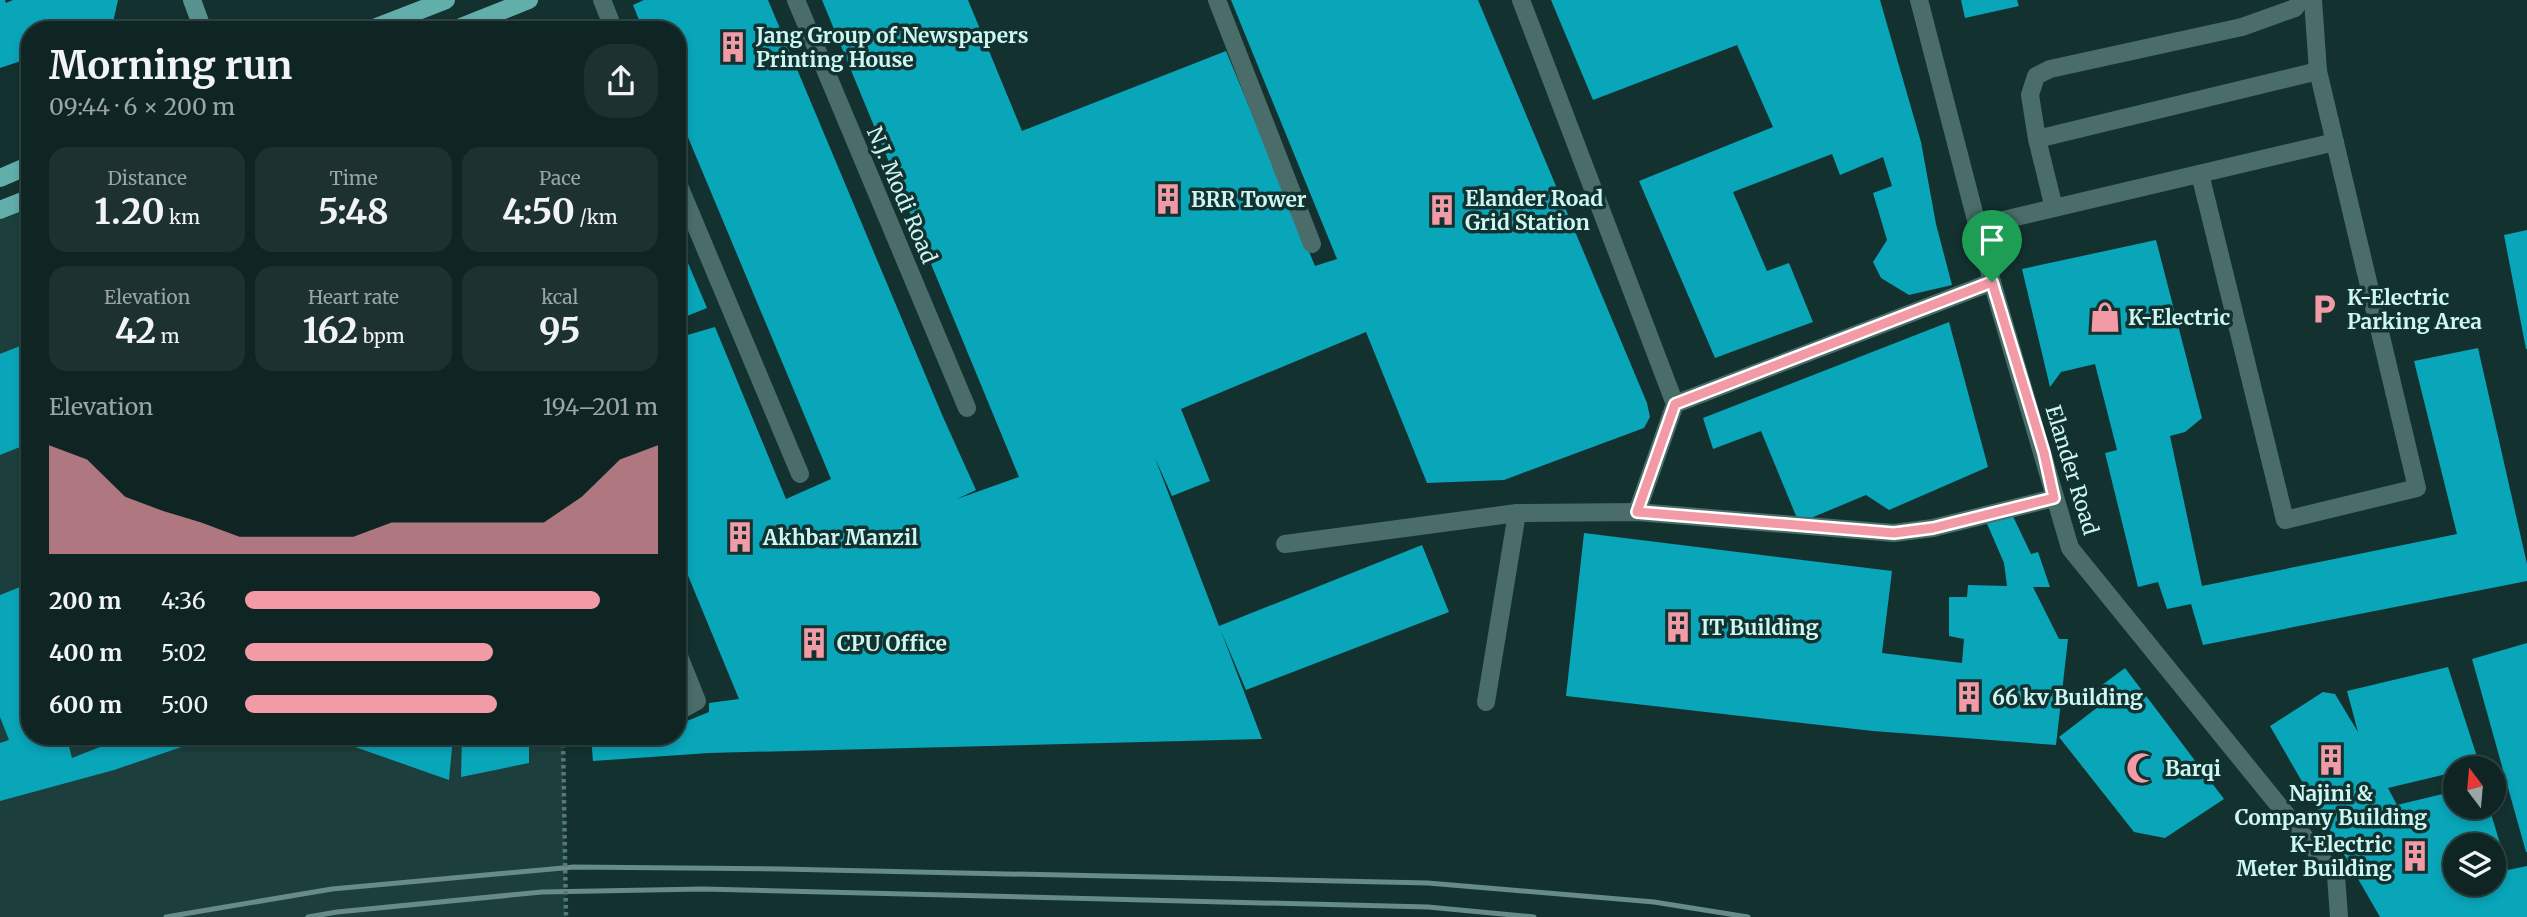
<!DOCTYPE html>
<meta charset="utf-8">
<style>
:root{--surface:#0e2523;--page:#1c3130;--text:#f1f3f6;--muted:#9ba5a6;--line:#2e4241;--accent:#f39aa7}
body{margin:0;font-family:Merriweather,serif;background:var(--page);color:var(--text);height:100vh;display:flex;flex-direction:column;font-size:26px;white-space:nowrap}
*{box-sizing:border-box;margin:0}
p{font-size:23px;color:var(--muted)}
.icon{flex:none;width:38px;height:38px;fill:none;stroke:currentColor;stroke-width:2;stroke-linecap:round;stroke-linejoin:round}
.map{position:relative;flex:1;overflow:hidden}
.sheet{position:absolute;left:21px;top:21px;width:665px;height:724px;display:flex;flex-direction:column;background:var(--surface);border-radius:28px;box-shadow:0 4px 10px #0003,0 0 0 2px var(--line)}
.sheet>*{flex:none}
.needle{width:46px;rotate:344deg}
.controls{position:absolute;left:2443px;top:756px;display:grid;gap:14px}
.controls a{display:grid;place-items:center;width:63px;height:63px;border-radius:50%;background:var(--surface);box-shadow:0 4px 10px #0003,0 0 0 2px var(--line);font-size:35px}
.pin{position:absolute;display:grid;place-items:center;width:60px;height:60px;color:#fff;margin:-72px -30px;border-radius:50% 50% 50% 0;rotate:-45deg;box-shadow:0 0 7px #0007}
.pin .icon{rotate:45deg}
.round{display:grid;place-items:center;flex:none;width:74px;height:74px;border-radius:28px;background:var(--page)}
.headline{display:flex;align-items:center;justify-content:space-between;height:119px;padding:0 28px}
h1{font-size:38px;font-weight:700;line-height:52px}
.metrics{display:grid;grid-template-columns:repeat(3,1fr);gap:10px;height:119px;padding:7px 28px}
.metrics div{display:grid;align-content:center;border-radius:18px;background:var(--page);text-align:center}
.metrics b{font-size:35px;font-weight:700}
.metrics small{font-size:19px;font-weight:400}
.metrics p{font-size:19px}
.chart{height:196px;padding:14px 28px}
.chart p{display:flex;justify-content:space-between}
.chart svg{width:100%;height:126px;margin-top:7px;fill:var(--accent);opacity:.7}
ul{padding:0 28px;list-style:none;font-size:23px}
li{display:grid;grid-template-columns:112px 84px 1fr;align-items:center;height:52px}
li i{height:18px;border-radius:9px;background:var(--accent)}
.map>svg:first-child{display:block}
.built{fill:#1c3f3d}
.building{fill:#09a5b9;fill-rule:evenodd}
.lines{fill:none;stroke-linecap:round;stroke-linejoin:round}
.service{stroke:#4a6d6a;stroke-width:18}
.minor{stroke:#4a6d6a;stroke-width:18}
.secondary{stroke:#58928e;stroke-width:18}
.primary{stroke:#62aeaa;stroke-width:18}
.rail{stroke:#668b88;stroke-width:5}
.path-bridge{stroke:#567977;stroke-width:4.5;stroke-dasharray:3.5 3.5;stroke-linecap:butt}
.route-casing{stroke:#fff;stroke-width:14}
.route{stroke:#f39aa7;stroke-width:9}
.labels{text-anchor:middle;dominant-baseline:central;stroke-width:7;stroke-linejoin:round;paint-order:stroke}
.poi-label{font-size:21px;font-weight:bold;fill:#ccf8f4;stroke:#13312f;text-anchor:start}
.street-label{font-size:21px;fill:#ccf8f4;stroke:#13312f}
</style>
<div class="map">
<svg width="2527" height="917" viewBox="0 0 2527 917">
<rect width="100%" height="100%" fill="#13312f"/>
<!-- built -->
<polygon class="built" points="30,197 30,737 563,737 566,917 0,917 0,209"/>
<!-- building -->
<g class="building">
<polygon points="0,0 5,0 6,3 13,0 118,0 112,27 106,30 30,30 30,58 0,68"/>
<polygon points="644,0 768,0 943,417 976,490 957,499 1019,477 822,0 968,0 1022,131 1226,51 1315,266 1337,259 1231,0 1478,0 1647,403 1650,417 1644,428 1504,480 1427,483 1366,332 1181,409 1210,481 1172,496 1155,458 1219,626 1422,545 1449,612 1246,690 1221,631 1262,739 709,753 593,761 591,737 677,737 677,725 709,712 709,703 739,699 677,549 677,395 687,419 677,381 677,338 715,327 786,499 831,479 677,111 677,30 643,30 633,5"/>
<polygon points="1551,0 1880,0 1921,142 1936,224 1952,285 1909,295 1881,278 1873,262 1887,240 1873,193 1892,186 1883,157 1840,175 1832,154 1733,192 1767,271 1789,263 1813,322 1715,358 1639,181 1773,127 1737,45 1593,100"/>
<polygon points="1961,0 2017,0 2019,6 1965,18"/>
<polygon points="2527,230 2527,349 2526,349 2504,235"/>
<polygon points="677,237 707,308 677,320"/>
<polygon points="2156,240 2202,418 2185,432 2170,436 2202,586 2457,534 2414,361 2478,348 2527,564 2527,581 2203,645 2191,604 2167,609 2158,582 2138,587 2105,453 2117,450 2095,364 2061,372 2050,387 2022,269"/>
<polygon points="1949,322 1988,467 1889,510 1866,495 1799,523 1761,431 1713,449 1703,418"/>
<polygon points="30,342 30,443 0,455 0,354"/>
<polygon points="2010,510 2031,554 2038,552 2050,587 2033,587 2059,639 2068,639 2056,745 1873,731 1566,696 1584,533 1892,571 1882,653 1962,663 1964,639 1949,636 1949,597 1967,597 1968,585 2007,586 2004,563 1985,519"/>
<polygon points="30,583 30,737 72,737 67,739 72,758 125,737 211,737 114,770 0,801 0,743 9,740 0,717 0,595"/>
<polygon points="2527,643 2527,852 2526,852 2472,659"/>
<path d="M2448 667 2480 766 2455 768V772L2388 788 2397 805 2455 791V807H2489L2508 870 2527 866V917H2380L2270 726 2323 692 2335 694 2358 732 2347 691ZM2455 845H2494V884H2455Z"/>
<polygon points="2125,668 2224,799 2165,838 2134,832 2059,737 2107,700 2098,688"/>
<polygon points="337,737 453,737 449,780 338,741"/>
<polygon points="462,737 529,737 529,763 461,777"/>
</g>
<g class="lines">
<!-- service -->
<g class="service">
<polyline points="2037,139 2318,71"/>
<polyline points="2200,174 2285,520 2417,488 2318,71 2313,0"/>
<polyline points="2054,208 2037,139 2030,95 2036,76 2050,69 2242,27 2295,8 2300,0"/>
<polyline points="1978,226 2335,142"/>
</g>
<!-- minor -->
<g class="minor">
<polyline points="602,0 614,30"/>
<polyline points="796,0 967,408"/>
<polyline points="1217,0 1312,244"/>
<polyline points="1521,0 1675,404 1637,512"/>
<polyline points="1919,0 1992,282 2070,548 2336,876 2339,917"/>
<polyline points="677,181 800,474"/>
<polyline points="1675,404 1992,282"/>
<polyline points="1285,544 1517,513 1637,512 1894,533 1933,528 2054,498"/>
<polyline points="677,651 697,701 677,712"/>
<polyline points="1486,702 1517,513"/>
</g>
<!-- secondary -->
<polyline class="secondary" points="192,0 203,30"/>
<!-- primary -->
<g class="primary">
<polyline points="369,30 446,0"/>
<polyline points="453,30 529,0"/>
<polyline points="0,178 30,165"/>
<polyline points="0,210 30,198"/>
</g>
<!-- rail -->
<g class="rail">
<polyline points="166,917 332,889 574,867 781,869 1428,883 1654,902 1748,917"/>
<polyline points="308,917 337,912 542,892 703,889 1428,907 1534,917"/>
</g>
<!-- path-bridge -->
<polyline class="path-bridge" points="563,737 566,917"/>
</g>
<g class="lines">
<defs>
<polygon id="route" points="1992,282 2044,453 2054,498 1933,528 1894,533 1637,512 1675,404"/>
</defs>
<!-- route casing -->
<use href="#route" class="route-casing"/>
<!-- route -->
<use href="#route" class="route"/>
</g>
<!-- icons -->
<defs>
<symbol id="building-bare" viewBox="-9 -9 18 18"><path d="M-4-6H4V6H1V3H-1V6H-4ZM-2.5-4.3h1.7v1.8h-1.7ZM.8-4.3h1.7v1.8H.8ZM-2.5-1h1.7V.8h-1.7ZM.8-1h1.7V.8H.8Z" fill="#f39aa7" stroke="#13312f" stroke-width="2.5" paint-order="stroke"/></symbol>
<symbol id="parking-bare" viewBox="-9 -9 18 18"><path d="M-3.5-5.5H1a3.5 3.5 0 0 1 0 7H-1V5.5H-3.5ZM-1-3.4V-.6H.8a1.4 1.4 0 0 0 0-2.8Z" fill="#f39aa7" stroke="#13312f" stroke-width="2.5" paint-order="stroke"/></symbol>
<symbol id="shop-bare" viewBox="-9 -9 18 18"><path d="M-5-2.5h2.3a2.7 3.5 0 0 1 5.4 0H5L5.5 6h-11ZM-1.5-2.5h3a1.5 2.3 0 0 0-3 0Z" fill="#f39aa7" stroke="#13312f" stroke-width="2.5" paint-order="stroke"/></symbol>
<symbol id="mosque-bare" viewBox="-9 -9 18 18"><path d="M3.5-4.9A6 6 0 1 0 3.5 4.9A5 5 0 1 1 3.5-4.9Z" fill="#f39aa7" stroke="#13312f" stroke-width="2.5" paint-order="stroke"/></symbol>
</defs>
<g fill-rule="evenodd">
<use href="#building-bare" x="711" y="25" width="44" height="44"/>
<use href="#building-bare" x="1146" y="177" width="44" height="44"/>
<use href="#building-bare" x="1420" y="188" width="44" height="44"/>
<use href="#parking-bare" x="2302" y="287" width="44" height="44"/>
<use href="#shop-bare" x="2083" y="295" width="44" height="44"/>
<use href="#building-bare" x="718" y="515" width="44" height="44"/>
<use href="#building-bare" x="1656" y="605" width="44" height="44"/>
<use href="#building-bare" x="792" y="621" width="44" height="44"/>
<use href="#building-bare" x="1947" y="675" width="44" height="44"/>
<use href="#building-bare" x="2309" y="738" width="44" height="44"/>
<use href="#mosque-bare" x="2120" y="746" width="44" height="44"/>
<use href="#building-bare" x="2393" y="834" width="44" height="44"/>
</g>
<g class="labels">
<!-- poi labels -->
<g class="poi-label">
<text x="756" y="35">Jang Group of Newspapers<tspan x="756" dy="24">Printing House</tspan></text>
<text x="1465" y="198">Elander Road<tspan x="1465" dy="24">Grid Station</tspan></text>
<text x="1191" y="199">BRR Tower</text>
<text x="2347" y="297">K-Electric<tspan x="2347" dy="24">Parking Area</tspan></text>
<text x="2128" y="317">K-Electric</text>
<text x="763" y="537">Akhbar Manzil</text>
<text x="1701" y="627">IT Building</text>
<text x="837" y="643">CPU Office</text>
<text x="1992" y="697">66 kv Building</text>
<text x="2165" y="768">Barqi</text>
<text x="2331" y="793" text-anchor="middle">Najini &amp;<tspan x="2331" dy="24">Company Building</tspan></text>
<text x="2392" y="844" text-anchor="end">K-Electric<tspan x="2392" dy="24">Meter Building</tspan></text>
</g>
<!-- street labels -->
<g class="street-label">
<text transform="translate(902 195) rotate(67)">N.J. Modi Road</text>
<text transform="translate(2072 470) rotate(73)">Elander Road</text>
</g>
</g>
</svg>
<div class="controls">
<a><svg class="needle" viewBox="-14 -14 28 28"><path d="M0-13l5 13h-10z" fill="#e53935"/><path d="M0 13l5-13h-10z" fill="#9ba5a6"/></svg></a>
<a><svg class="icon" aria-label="layers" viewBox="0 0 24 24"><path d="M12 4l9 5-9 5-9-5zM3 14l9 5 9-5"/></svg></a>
</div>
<div class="pin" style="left:1992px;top:282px;background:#1e9e55"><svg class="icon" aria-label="arrive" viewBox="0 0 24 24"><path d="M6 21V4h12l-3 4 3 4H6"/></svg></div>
<section class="sheet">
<div class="headline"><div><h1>Morning run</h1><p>09:44 · 6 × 200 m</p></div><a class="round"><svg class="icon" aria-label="share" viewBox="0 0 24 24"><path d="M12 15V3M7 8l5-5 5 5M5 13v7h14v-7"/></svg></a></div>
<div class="metrics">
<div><p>Distance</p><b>1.20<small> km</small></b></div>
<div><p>Time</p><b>5:48</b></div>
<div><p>Pace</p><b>4:50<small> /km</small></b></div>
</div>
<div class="metrics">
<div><p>Elevation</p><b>42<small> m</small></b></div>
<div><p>Heart rate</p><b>162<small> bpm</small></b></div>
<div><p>kcal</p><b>95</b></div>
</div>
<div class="chart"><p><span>Elevation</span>194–201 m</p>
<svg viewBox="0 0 160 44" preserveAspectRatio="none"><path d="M0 44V6L10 11L20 24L30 29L40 33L50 38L60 38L70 38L80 38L90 33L100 33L110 33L120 33L130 33L140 24L150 11L160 6V44z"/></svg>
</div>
<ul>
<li><b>200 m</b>4:36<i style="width:86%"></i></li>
<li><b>400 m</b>5:02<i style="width:60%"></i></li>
<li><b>600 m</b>5:00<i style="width:61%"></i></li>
</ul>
</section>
</div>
